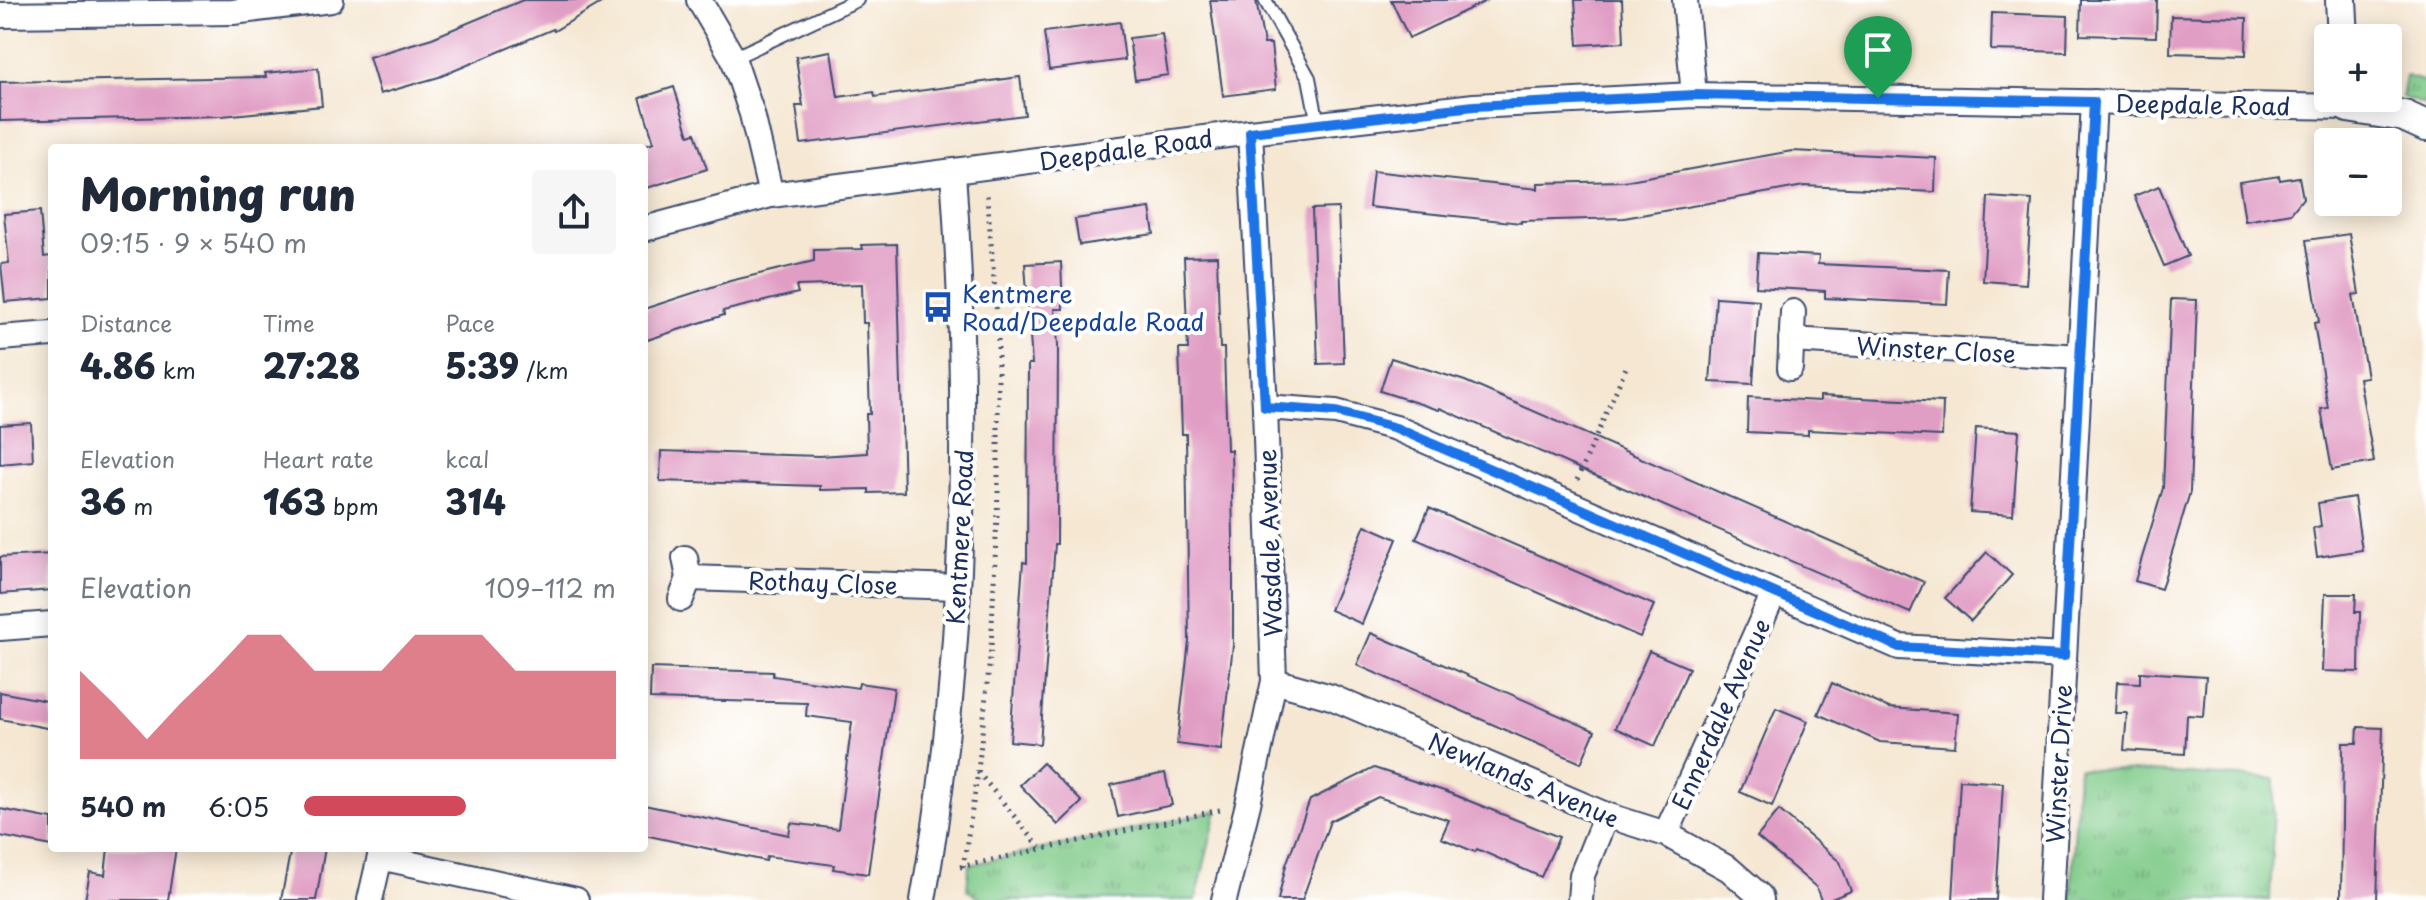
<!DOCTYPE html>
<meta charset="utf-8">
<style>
:root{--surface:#fff;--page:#f6f6f7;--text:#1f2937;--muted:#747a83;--accent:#d1495b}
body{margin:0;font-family:"Playpen Sans",sans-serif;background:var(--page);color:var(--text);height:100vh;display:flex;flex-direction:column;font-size:30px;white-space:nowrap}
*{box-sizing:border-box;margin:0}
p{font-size:26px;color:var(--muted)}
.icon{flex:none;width:44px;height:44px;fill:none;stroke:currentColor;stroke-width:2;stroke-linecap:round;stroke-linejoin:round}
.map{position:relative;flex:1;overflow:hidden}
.drawer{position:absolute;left:48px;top:144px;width:600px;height:708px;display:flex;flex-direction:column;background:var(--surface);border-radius:8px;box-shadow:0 4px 20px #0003}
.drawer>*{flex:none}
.fabs{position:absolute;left:2314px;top:24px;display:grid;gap:16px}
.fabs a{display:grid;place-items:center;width:88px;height:88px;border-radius:8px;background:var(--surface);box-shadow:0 4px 20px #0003;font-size:40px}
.pin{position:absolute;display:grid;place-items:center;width:68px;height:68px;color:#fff;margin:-82px -34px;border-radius:50% 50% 50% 0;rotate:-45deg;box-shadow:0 0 8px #0007}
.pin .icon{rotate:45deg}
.round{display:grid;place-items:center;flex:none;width:84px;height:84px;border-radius:8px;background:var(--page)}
.headline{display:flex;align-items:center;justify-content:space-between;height:136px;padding:0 32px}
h1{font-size:44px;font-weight:800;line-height:60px}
.figures{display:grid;grid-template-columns:repeat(3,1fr);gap:12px;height:136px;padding:8px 32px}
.figures div{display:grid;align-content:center}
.figures b{font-size:34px;font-weight:800}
.figures small{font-size:22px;font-weight:400}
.figures p{font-size:22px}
.chart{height:224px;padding:16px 32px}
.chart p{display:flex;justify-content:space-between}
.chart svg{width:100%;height:144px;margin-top:8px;fill:var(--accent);opacity:.7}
ul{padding:0 32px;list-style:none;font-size:26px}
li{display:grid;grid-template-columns:128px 96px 1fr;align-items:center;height:60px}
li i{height:20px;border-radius:10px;background:var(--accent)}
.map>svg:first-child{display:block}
.grass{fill:url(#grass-tufts);stroke:#4e7d74;stroke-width:2}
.building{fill:#e19ec5}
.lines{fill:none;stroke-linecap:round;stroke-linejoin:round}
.service-casing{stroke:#3c4b6f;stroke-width:16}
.minor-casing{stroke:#3c4b6f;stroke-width:28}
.tertiary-casing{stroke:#3c4b6f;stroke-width:34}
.path{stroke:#3c4b6f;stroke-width:5;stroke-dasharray:2 6;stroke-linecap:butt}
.service{stroke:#fff;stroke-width:12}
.minor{stroke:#fff;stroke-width:24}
.tertiary{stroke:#fff;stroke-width:30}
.route-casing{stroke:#fff;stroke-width:16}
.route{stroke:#1a73e8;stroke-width:10}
.labels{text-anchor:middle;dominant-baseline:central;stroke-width:8;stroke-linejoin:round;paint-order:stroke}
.street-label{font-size:24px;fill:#1b2f5e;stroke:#fff}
.transit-label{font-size:24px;fill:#164399;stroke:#fff;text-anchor:start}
</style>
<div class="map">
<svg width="2426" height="900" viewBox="0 0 2426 900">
<defs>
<pattern id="grass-tufts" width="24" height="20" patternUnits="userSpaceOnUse" patternTransform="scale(2)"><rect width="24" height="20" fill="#80cb89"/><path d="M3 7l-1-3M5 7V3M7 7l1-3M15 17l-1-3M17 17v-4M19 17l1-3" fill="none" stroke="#68a573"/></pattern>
</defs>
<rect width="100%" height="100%" fill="#fff"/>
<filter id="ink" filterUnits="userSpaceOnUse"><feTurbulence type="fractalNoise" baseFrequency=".0125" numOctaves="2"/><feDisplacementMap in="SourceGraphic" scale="16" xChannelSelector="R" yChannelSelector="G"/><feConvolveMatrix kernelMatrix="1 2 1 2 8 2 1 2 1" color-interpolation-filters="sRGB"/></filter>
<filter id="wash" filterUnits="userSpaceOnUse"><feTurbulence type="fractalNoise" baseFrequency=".006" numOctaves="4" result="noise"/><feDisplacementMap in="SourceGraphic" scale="32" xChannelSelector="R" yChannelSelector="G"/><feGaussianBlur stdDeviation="1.8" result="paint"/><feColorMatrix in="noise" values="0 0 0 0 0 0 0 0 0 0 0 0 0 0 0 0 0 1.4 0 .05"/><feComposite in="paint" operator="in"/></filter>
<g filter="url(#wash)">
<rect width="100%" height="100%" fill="#f5e7d2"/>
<!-- grass -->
<g class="grass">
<polygon points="2406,76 2426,82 2426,105 2402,97"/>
<polygon points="2078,768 2275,779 2270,900 2071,900"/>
<polygon points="1217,811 1196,900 983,900 967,890 969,865"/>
</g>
<g id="blocks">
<!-- building -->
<g class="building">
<polygon points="523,0 606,0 554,31 553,29 439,77 380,94 369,57 432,38"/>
<polygon points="1210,0 1256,0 1264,44 1271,44 1276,89 1223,96"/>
<polygon points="1391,0 1488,0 1409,38"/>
<polygon points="1575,0 1622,0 1624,42 1578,45"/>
<polygon points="2081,0 2157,0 2156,37 2080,35"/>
<polygon points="1992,13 2068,16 2067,52 1991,50"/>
<polygon points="2171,16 2247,18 2246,55 2170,53"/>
<polygon points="1120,22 1125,60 1049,70 1044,32"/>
<polygon points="1162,34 1168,75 1135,80 1129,38"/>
<polygon points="831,51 838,97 874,92 875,97 1020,77 1025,115 801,144 796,106 803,106 796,57"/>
<polygon points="318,68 322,106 222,116 0,121 0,82 266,77 265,73"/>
<polygon points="674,87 689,135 695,133 707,169 644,189 644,145 654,142 640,98"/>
<polygon points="1792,151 1936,158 1935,192 1804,186 1624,218 1521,221 1521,223 1369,207 1373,171 1538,189 1538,183 1624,181"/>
<polygon points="2279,176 2280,180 2299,177 2303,198 2291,213 2245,221 2239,182"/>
<polygon points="2159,186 2188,256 2164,266 2134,196"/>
<polygon points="1988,197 2032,200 2026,284 1983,281"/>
<polygon points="1150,208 1154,234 1079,245 1075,219"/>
<polygon points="1338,208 1344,363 1318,364 1312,209"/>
<polygon points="40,211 44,257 52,256 52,298 5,302 1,264 9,263 4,214"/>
<polygon points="2349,234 2359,294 2353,295 2367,377 2359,378 2374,462 2332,470 2321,409 2328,408 2314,323 2319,322 2306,240"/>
<polygon points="897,244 904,492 869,493 869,489 820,490 820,486 660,481 661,451 819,456 867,453 866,414 870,414 867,323 863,323 862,284 796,286 798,293 723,311 724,315 644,341 644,309 730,281 814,261 814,250 863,249 862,245"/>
<polygon points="1758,253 1819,256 1818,264 1949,270 1947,304 1825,298 1825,291 1756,287"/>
<polygon points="1217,256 1220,348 1224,348 1227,450 1231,450 1233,535 1233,645 1221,750 1177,744 1189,641 1186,434 1182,434 1179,349 1188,349 1184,257"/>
<polygon points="1061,262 1063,309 1055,309 1058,344 1057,544 1055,544 1040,744 1010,741 1023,562 1027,563 1028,364 1032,364 1025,264"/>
<polygon points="1716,297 1759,300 1753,384 1710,382"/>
<polygon points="2171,299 2197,300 2190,492 2161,589 2135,581 2163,488"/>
<polygon points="1391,358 1465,381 1924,582 1910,613 1440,408 1439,410 1380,391"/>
<polygon points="1820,396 1943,402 1942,436 1808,430 1808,435 1747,432 1748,397 1820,401"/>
<polygon points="31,423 33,461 0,464 0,425"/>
<polygon points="1976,428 2019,431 2013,515 1970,512"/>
<polygon points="2354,497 2362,550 2317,557 2313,528 2321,526 2318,503"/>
<polygon points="1429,508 1654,605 1640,637 1416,539"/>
<polygon points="1365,525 1397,539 1362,624 1330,610"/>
<polygon points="1987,552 2012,575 1971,621 1945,598"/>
<polygon points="52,554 52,590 0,594 0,557"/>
<polygon points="2325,594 2356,594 2355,612 2360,612 2359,672 2322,671"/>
<polygon points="1371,633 1595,731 1581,763 1357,665"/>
<polygon points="1649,651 1689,668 1655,746 1615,728"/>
<polygon points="651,668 773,672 773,676 858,688 859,683 894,688 868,874 833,869 834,865 767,856 766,861 644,835 644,805 789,835 791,823 838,829 852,722 806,716 807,703 650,699"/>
<polygon points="2140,672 2206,676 2203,716 2187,715 2185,754 2124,750 2127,713 2115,713 2117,682 2140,683"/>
<polygon points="1832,683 1889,708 1958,713 1955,747 1880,742 1818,714"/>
<polygon points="0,692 52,702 52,729 0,719"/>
<polygon points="1776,708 1808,721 1772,806 1740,792"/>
<polygon points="2358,727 2383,728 2377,900 2341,900 2343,743 2357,743"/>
<polygon points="1043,763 1082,802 1058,825 1020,785"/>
<polygon points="1374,768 1447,792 1559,837 1541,877 1477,849 1475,852 1441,838 1449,820 1378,797 1330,821 1302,900 1278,900 1286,865 1310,800"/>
<polygon points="1165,773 1172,805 1118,817 1111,785"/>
<polygon points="1960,780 2003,783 1996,900 1953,900"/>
<polygon points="0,809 52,819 52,846 0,836"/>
<polygon points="1779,810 1840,862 1851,891 1829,900 1821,900 1816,887 1757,837"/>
<polygon points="108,848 176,848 168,900 85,900 90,872 105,875"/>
<polygon points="291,848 325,848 316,900 281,900"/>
</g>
</g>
</g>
<g filter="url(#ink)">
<use href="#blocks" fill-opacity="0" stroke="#3c4b6f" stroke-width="2"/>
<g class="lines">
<defs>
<g id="service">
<polyline points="1265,0 1309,78 1318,124"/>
<polyline points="733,58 857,0"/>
</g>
<g id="minor">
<polyline points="699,0 733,58 752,114 771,195"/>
<polyline points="1685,0 1694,95"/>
<polyline points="0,15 233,12 331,0"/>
<polyline points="644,229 771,195 1250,132 1474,106 1694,95 2348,107"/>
<polyline points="0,338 52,334"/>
<polyline points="1791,340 2081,357"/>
<polyline points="1790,368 1793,312"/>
<polyline points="1265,407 1336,412 1396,428 1899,647 2064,656"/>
<polyline points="689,578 958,587"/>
<polyline points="681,599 689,578 685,558"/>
<polyline points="0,628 52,624"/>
<polyline points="1274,681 1331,697 1606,815 1666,834 1729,869 1760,896 1761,900"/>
<polyline points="1666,834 1774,593"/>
<polyline points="380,857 576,900"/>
<polyline points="370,900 382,848"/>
<path d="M923 900C966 660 970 414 953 172"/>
<polyline points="1224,900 1248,804 1274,681 1265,407 1250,132"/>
<polyline points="1580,900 1582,875 1606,815"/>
<polyline points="2051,900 2094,102"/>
</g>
<g id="tertiary">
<polyline points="2341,0 2343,38"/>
<polyline points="2347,98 2348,107 2404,116 2426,126"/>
</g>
</defs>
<!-- service casing -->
<use href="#service" class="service-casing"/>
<!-- minor casing -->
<use href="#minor" class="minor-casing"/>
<!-- tertiary casing -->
<use href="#tertiary" class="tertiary-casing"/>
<!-- path -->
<g class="path">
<polyline points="1577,480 1628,363"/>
<polyline points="978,772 1042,850"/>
<polyline points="960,867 1220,810"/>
<polyline points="963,867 978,772 991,648 998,492 998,328 987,194"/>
</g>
<!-- service -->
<use href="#service" class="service"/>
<!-- minor -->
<use href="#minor" class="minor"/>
<!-- tertiary -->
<use href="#tertiary" class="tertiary"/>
</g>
</g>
<g class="lines" filter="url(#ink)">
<defs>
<polygon id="route" points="1694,95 2094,102 2064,656 1899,647 1396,428 1336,412 1265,407 1250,132 1474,106"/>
</defs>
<!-- route casing -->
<use href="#route" class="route-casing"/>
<!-- route -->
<use href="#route" class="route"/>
</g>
<!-- icons -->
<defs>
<symbol id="bus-bare" viewBox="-9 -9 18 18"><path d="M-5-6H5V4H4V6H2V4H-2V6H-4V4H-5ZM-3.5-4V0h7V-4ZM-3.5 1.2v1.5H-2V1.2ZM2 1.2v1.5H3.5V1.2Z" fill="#1a4fb4" stroke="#fff" stroke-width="2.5" paint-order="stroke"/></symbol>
</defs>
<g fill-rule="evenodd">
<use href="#bus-bare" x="916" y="285" width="44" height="44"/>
</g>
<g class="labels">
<!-- street labels -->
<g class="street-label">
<text transform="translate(2203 104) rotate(1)">Deepdale Road</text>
<text transform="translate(1126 149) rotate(-8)">Deepdale Road</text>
<text transform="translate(1936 349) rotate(3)">Winster Close</text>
<text transform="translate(959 537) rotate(-87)">Kentmere Road</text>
<text transform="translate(1269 543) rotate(-92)">Wasdale Avenue</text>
<text transform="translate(823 582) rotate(2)">Rothay Close</text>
<text transform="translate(1720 714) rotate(-66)">Ennerdale Avenue</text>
<text transform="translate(2058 764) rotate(-87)">Winster Drive</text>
<text transform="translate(1524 779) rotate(23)">Newlands Avenue</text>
</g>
<!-- transit labels -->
<g class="transit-label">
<text x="962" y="293">Kentmere<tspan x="962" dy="28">Road/Deepdale Road</tspan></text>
</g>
</g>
</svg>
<div class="fabs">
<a>+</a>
<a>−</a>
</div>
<div class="pin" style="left:1878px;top:98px;background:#1e9e55"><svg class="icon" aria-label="arrive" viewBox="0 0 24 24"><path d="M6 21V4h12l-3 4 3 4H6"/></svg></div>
<section class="drawer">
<div class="headline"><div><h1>Morning run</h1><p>09:15 · 9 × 540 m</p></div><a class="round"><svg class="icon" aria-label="share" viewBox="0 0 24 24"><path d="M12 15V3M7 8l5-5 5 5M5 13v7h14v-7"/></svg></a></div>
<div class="figures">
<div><p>Distance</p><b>4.86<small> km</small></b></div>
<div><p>Time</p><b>27:28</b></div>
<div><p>Pace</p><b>5:39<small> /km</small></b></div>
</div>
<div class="figures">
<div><p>Elevation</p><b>36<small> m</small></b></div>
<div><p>Heart rate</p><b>163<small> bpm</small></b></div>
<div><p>kcal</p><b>314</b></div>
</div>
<div class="chart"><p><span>Elevation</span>109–112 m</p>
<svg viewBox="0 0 160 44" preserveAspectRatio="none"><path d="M0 44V17L10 27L20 38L30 27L40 17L50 6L60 6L70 17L80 17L90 17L100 6L110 6L120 6L130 17L140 17L150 17L160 17V44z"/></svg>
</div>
<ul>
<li><b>540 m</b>6:05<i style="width:52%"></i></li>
</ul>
</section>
</div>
